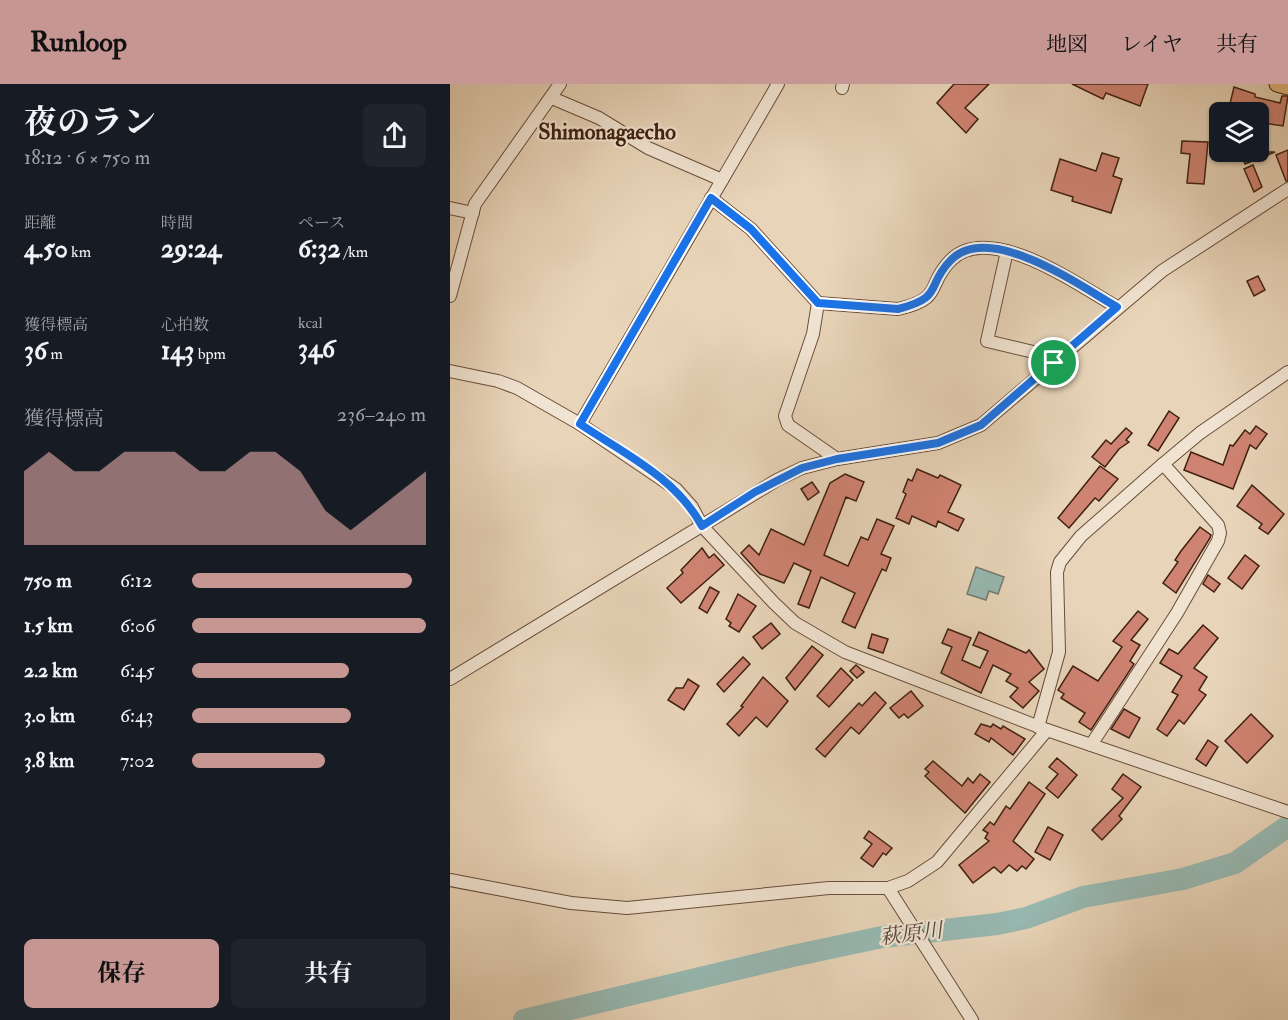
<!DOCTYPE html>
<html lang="ja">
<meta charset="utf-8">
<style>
:root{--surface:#171b24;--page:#20242c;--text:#f1f3f6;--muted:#9ea1a6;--accent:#c59692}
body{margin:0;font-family:"IM FELL Double Pica","Noto Serif JP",serif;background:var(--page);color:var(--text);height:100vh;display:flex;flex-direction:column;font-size:22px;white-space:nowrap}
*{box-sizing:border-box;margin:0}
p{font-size:20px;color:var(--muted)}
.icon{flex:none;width:33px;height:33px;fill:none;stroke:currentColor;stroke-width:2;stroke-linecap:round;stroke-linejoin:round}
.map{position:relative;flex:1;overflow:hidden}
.side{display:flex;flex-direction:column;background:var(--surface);width:450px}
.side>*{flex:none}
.tools{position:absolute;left:759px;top:18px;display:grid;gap:12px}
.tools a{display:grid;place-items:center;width:60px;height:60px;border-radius:9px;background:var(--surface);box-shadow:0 2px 4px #0004;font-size:30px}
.pin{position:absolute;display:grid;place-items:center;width:51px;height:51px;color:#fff;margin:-26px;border:3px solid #fff;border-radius:50%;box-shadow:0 2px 6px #0007}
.round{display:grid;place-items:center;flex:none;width:63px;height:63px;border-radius:9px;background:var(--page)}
.summary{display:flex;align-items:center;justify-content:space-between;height:102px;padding:0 24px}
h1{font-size:33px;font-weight:700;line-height:45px}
.figures{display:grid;grid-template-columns:repeat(3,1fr);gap:9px;height:102px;padding:6px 24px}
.figures div{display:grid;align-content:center}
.figures b{font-size:26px;font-weight:700}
.figures small{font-size:16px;font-weight:400}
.figures p{font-size:16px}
.chart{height:168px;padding:12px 24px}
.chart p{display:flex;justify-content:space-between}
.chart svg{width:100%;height:108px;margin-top:6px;fill:var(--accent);opacity:.7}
.action{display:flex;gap:12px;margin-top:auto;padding:12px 24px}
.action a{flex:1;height:69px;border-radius:9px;background:var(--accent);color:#111;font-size:24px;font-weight:700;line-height:69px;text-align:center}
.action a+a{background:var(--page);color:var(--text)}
ul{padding:0 24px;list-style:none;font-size:20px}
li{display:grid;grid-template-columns:96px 72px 1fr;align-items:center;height:45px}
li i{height:15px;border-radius:8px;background:var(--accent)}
header{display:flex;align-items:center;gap:36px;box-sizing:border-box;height:84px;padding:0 30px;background:var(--accent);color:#111}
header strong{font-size:28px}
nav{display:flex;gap:33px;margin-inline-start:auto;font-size:21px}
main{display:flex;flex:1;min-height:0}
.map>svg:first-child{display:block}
.water{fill:#97b8b1;stroke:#747b71;stroke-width:1.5}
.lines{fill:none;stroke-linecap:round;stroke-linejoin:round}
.river{stroke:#97b8b1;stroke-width:22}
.building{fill:#cf8372;stroke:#3f2011;stroke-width:1.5}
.minor-casing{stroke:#694d3b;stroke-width:14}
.major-casing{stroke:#3f2011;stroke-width:17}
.minor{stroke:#f0e3d1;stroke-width:12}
.major{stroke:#e4ba7c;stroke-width:15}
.route-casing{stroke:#fff;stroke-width:12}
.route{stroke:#1a73e8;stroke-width:8}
.labels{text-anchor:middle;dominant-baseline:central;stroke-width:4.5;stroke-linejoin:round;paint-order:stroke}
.water-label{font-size:21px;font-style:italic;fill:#554639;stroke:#f0e3d1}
.quarter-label{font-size:22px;font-weight:bold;fill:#3f2011;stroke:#f0e3d1}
</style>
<header>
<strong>Runloop</strong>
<nav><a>地図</a><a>レイヤ</a><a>共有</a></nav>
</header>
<main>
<section class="side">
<div class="summary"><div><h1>夜のラン</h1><p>18:12 · 6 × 750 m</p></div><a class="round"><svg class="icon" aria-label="share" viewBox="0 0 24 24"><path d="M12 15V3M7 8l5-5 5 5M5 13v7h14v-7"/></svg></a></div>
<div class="figures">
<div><p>距離</p><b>4.50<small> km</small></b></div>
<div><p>時間</p><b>29:24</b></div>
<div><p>ペース</p><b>6:32<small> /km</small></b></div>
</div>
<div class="figures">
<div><p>獲得標高</p><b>36<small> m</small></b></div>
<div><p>心拍数</p><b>143<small> bpm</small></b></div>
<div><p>kcal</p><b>346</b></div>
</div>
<div class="chart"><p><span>獲得標高</span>236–240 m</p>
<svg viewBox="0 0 160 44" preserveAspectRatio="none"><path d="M0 44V14L10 6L20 14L30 14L40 6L50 6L60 6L70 14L80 14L90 6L100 6L110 14L120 30L130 38L140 30L150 22L160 14V44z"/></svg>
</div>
<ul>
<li><b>750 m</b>6:12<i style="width:94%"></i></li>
<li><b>1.5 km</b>6:06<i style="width:100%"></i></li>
<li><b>2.2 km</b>6:45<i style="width:67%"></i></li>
<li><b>3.0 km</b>6:43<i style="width:68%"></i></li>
<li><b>3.8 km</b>7:02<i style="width:57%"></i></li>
</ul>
<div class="action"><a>保存</a><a>共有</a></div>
</section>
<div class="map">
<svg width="838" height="936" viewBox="0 0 838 936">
<rect width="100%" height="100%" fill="#e8d4b8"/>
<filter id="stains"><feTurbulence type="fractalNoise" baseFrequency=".00333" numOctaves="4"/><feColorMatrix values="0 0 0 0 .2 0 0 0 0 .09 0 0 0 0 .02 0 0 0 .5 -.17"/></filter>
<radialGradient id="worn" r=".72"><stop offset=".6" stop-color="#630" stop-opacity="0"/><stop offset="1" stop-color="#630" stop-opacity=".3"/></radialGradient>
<!-- water -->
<polygon class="water" points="526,483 554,493 548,510 539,507 536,516 517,510"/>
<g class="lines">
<!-- river -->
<polyline class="river" points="74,936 338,873 432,853 547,840 576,834 633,813 733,795 785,779 838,742"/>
</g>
<!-- building -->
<g class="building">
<polygon points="504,0 539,0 515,24 528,35 516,49 487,19"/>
<polygon points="622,0 698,0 690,22 656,9 653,15"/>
<polygon points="784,3 805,10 805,13 830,19 832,12 838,12 833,42 808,38 808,28 778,28"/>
<polygon points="732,57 758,58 754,100 737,99 740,70 731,69"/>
<polygon points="838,66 838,97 836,97 826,71"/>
<polygon points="790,68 825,68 795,80"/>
<polygon points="652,69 669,74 663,92 672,95 661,129 622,117 623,113 601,106 610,75 646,87"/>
<polygon points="803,81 812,103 804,108 794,85"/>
<polygon points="808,192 815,206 804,212 797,197"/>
<polygon points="719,327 729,334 708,367 698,361"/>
<polygon points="806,342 817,350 806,365 800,361 783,405 734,386 741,368 773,381 780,361 783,362 795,346 800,350"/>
<polygon points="676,344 682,349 676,356 679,358 669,365 655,383 642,373 656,356 661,360"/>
<polygon points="650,382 668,395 649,417 645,414 619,444 608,434"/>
<polygon points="467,385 488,394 490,391 511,401 498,428 514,435 508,447 488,437 486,443 462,432 459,440 446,434 456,410 453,408 458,395 462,397"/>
<polygon points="395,390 414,398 406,417 396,413 374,471 398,482 411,453 418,456 427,435 444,442 431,470 441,474 436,487 432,485 405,544 392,538 405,509 371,493 359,524 348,520 361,487 344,479 334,499 310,490 291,469 299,461 309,471 321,445 354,461 380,399"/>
<polygon points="362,398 369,408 358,416 351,405"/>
<polygon points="802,401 834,430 818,450 809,444 812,440 787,422"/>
<polygon points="750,443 761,451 760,454 726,509 713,499 728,478 725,476 731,467"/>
<polygon points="252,464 259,474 264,470 274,481 231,519 217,504 233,489 231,486"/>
<polygon points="795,471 809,482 792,505 778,494"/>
<polygon points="758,491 770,500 764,508 753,500"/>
<polygon points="260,503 269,508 257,529 249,524"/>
<polygon points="288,510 306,522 289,548 279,542 281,539 276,535"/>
<polygon points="688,527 698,535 681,556 690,561 680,577 684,580 641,646 629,638 635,629 611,614 614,610 608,606 623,582 648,597 672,563 663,557"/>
<polygon points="321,539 330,550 312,565 303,553"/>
<polygon points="753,541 768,554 744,584 757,593 749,606 756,611 734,640 729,636 717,652 707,645 728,611 722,608 732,592 710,579 719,565 728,570"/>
<polygon points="498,545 521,554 512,576 530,584 538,567 523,561 529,548 576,569 579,566 594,585 579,598 589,607 573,624 560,613 568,604 556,597 561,590 543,581 531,609 491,589 502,563 492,559"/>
<polygon points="422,550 438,555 433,569 418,564"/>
<polygon points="362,562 373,571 345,606 336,594"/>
<polygon points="293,573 300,580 274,608 267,600"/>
<polygon points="406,581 414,588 407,594 400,587"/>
<polygon points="391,584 403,596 379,623 367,612"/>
<polygon points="313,593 338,617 317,643 306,633 289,652 277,640 293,623 291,622"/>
<polygon points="238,595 249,602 234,626 218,616 226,604 233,604"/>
<polygon points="461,607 473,622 458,634 454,630 449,634 440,624"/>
<polygon points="425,608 436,619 409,650 401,643 375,673 366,665 409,619 412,622"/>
<polygon points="674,625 690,634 679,654 661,645"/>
<polygon points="801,630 823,652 797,679 775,657"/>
<polygon points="531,640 541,643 543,640 551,645 553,642 575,655 563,671 541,654 539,658 525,650"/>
<polygon points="758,656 768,663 756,682 746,675"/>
<polygon points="607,674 627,691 608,714 596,704 608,690 599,683"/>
<polygon points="483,677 512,702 518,694 523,699 530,690 540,698 515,729 475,692 479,688 475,685"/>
<polygon points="673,690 691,703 669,732 672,735 652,756 642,746 673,714 662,705"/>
<polygon points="579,698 595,710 563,757 584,775 576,785 572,782 567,787 559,781 551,789 544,783 523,799 509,781 539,757 535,754 538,749 533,746 540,738 544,741 556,722 560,725"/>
<polygon points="598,743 613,751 600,776 585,768"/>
<polygon points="419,747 442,764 436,771 433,769 423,783 411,774 422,760 414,754"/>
</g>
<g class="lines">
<defs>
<g id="minor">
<polyline points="392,4 393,0"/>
<polyline points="102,14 149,34 198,64 272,96"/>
<polyline points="261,114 301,145 368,219 363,250 335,332 338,341 387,375"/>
<polyline points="0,124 23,129"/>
<polyline points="557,167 537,257 596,271 604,279"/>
<polyline points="0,212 25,120 110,0"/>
<path d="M368 219 448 225C495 214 475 202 501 176 540 137 630 202 667 223"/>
<polyline points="0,287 48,297 67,304 130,340 226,405 242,423 252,442 324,519 345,539 395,568 597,646 838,728"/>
<polyline points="130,340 328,0"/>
<polyline points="0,595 327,396 352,384 387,375 488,359 531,341 712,187 838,105"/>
<polyline points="588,643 609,568 607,488 610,478 631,452 713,380 750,349 838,288"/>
<polyline points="641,661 727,529 768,457 770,449 768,441 713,380"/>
<polyline points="0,796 121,819 177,824 379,804 438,804 458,797 487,778 597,646"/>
<polyline points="438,804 522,936"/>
</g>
<polyline id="major" points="827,0 838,3"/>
</defs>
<!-- minor casing -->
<use href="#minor" class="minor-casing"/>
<!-- major casing -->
<use href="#major" class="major-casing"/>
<!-- minor -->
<use href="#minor" class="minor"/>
<!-- major -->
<use href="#major" class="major"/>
</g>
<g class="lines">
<defs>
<path id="route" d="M261 114 301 145 368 219 448 225C495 213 475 202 501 176 540 137 630 202 667 223L531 341 488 359 387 375 352 384 305 408 252 442C226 394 175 370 130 340Z"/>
</defs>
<!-- route casing -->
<use href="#route" class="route-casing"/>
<!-- route -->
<use href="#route" class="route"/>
</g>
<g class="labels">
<!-- water labels -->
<g class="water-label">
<text transform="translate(461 850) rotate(-7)">萩原川</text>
</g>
<!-- quarter labels -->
<g class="quarter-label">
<text x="157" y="48">Shimonagaecho</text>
</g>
</g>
<rect width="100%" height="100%" filter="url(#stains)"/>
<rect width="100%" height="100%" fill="url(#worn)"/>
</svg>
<div class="tools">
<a><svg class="icon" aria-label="layers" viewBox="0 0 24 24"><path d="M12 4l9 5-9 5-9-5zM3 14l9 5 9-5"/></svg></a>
</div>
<div class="pin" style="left:604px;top:279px;background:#1e9e55"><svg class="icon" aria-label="arrive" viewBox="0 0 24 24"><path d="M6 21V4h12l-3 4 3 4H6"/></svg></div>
</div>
</main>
